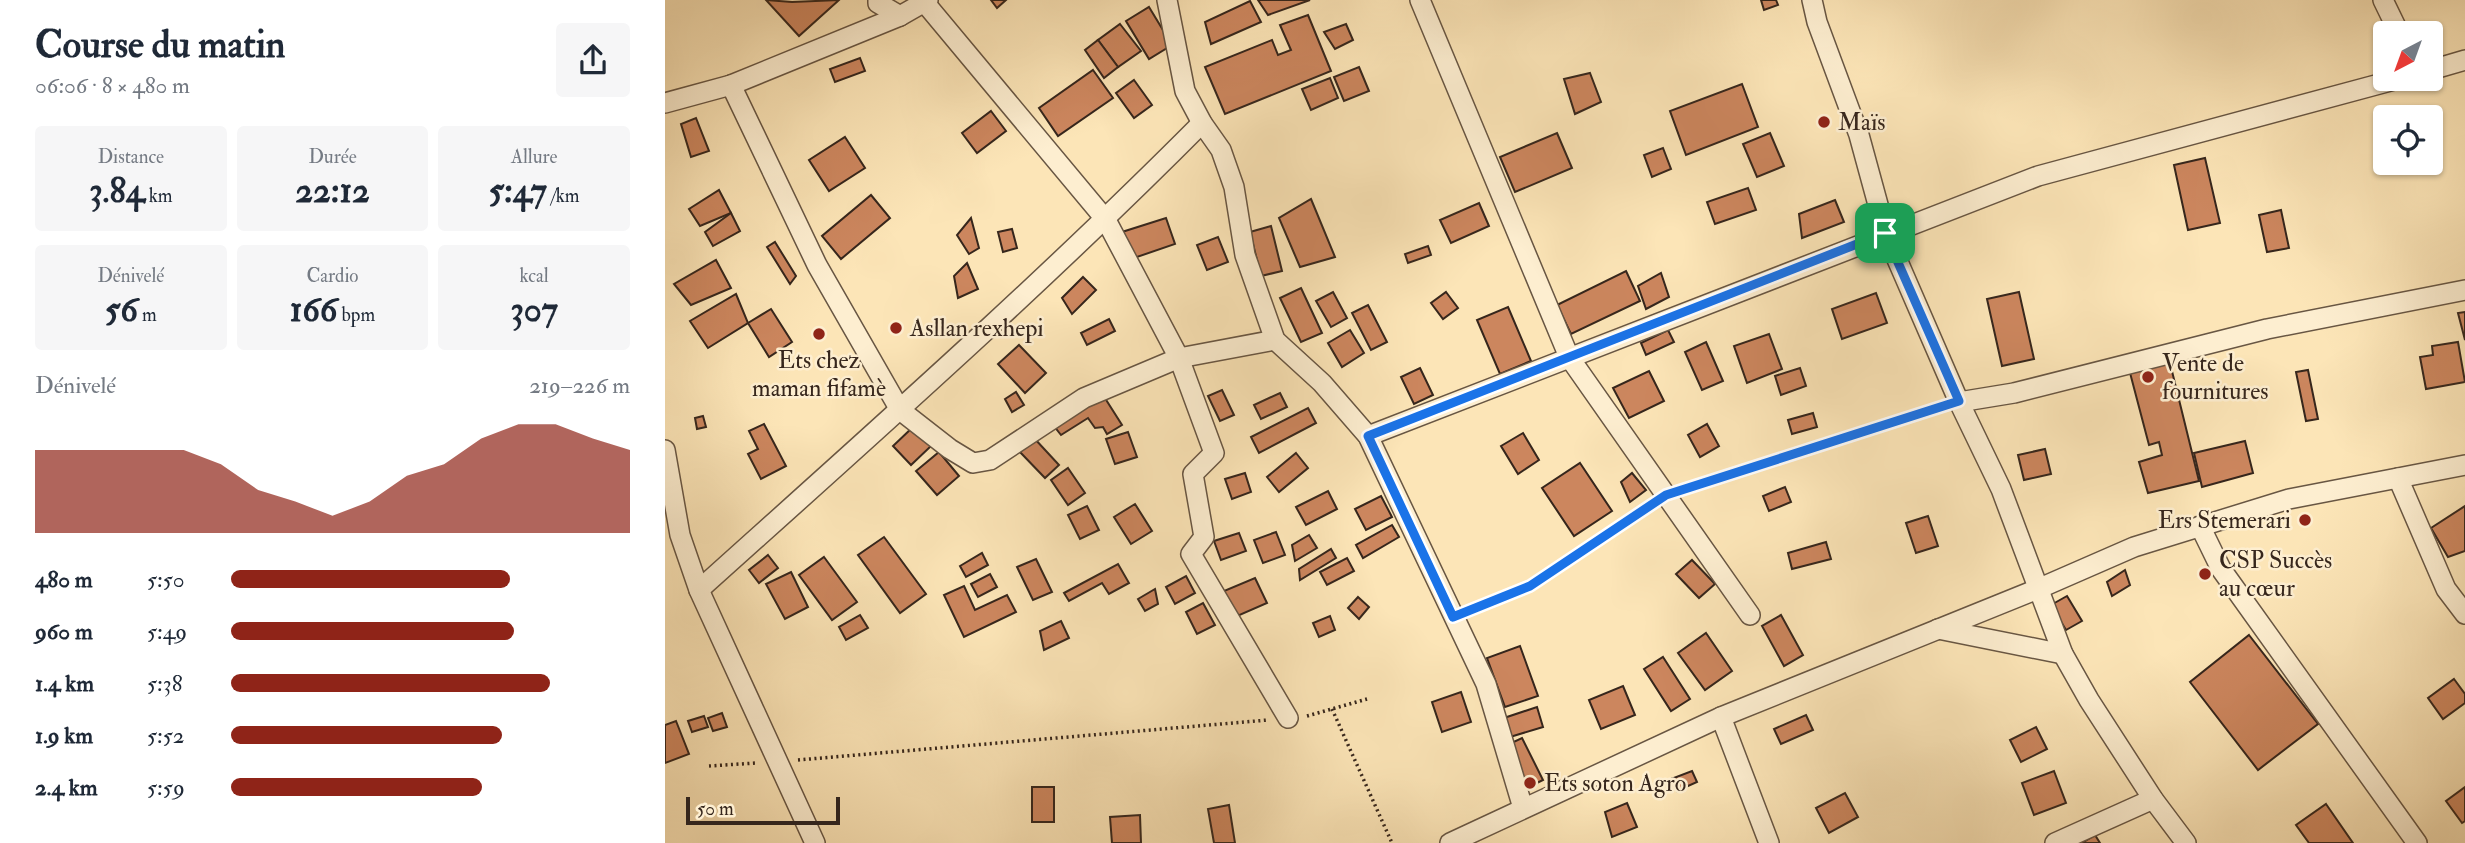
<!DOCTYPE html>
<html lang="fr">
<meta charset="utf-8">
<style>
:root{--surface:#fff;--page:#f6f6f7;--text:#1f2937;--muted:#747a83;--accent:#8f2418}
body{margin:0;font-family:"IM FELL Double Pica",serif;background:var(--page);color:var(--text);height:100vh;display:flex;flex-direction:column;font-size:26px;white-space:nowrap}
*{box-sizing:border-box;margin:0}
p{font-size:23px;color:var(--muted)}
.icon{flex:none;width:38px;height:38px;fill:none;stroke:currentColor;stroke-width:2;stroke-linecap:round;stroke-linejoin:round}
.map{position:relative;flex:1;overflow:hidden}
.side{display:flex;flex-direction:column;background:var(--surface);width:665px}
.side>*{flex:none}
.needle{width:46px;rotate:221deg}
.buttons{position:absolute;left:1708px;top:21px;display:grid;gap:14px}
.buttons a{display:grid;place-items:center;width:70px;height:70px;border-radius:7px;background:var(--surface);box-shadow:0 2px 5px #0004;font-size:35px}
.scale{position:absolute;left:21px;bottom:18px;width:154px;box-sizing:border-box;padding-left:7px;border:4px solid #36261c;border-top:0;font-size:19px;line-height:24px;white-space:nowrap;color:#36261c;-webkit-text-stroke:5px #fdeed0;paint-order:stroke}
.pin{position:absolute;display:grid;place-items:center;width:60px;height:60px;color:#fff;margin:-30px;border-radius:14px;box-shadow:0 4px 10px #0006}
.round{display:grid;place-items:center;flex:none;width:74px;height:74px;border-radius:7px;background:var(--page)}
.overview{display:flex;align-items:center;justify-content:space-between;height:119px;padding:0 35px}
h1{font-size:38px;font-weight:700;line-height:52px}
.metrics{display:grid;grid-template-columns:repeat(3,1fr);gap:10px;height:119px;padding:7px 35px}
.metrics div{display:grid;align-content:center;border-radius:7px;background:var(--page);text-align:center}
.metrics b{font-size:35px;font-weight:700}
.metrics small{font-size:19px;font-weight:400}
.metrics p{font-size:19px}
.chart{height:196px;padding:14px 35px}
.chart p{display:flex;justify-content:space-between}
.chart svg{width:100%;height:126px;margin-top:7px;fill:var(--accent);opacity:.7}
ul{padding:0 35px;list-style:none;font-size:23px}
li{display:grid;grid-template-columns:112px 84px 1fr;align-items:center;height:52px}
li i{height:18px;border-radius:9px;background:var(--accent)}
main{display:flex;flex:1;min-height:0}
.map>svg:first-child{display:block}
.building{fill:#cc865e;stroke:#36261c;stroke-width:2}
.lines{fill:none;stroke-linecap:round;stroke-linejoin:round}
.street-casing{stroke:#685643;stroke-width:22}
.path{stroke:#36261c;stroke-width:3.5;stroke-dasharray:2 3.5;stroke-linecap:butt}
.street{stroke:#fdeed0;stroke-width:19}
.route-casing{stroke:#fff;stroke-width:14}
.route{stroke:#1a73e8;stroke-width:9}
.poi-dot{fill:#8f2418;stroke:#fdeed0;stroke-width:2.5}
.labels{text-anchor:middle;dominant-baseline:central;stroke-width:5;stroke-linejoin:round;paint-order:stroke}
.poi-label{font-size:24px;fill:#36261c;stroke:#fdeed0;text-anchor:start}
</style>
<main>
<section class="side">
<div class="overview"><div><h1>Course du matin</h1><p>06:06 · 8 × 480 m</p></div><a class="round"><svg class="icon" aria-label="share" viewBox="0 0 24 24"><path d="M12 15V3M7 8l5-5 5 5M5 13v7h14v-7"/></svg></a></div>
<div class="metrics">
<div><p>Distance</p><b>3.84<small> km</small></b></div>
<div><p>Durée</p><b>22:12</b></div>
<div><p>Allure</p><b>5:47<small> /km</small></b></div>
</div>
<div class="metrics">
<div><p>Dénivelé</p><b>56<small> m</small></b></div>
<div><p>Cardio</p><b>166<small> bpm</small></b></div>
<div><p>kcal</p><b>307</b></div>
</div>
<div class="chart"><p><span>Dénivelé</span>219–226 m</p>
<svg viewBox="0 0 160 44" preserveAspectRatio="none"><path d="M0 44V15L10 15L20 15L30 15L40 15L50 20L60 29L70 33L80 38L90 33L100 24L110 20L120 11L130 6L140 6L150 11L160 15V44z"/></svg>
</div>
<ul>
<li><b>480 m</b>5:50<i style="width:70%"></i></li>
<li><b>960 m</b>5:49<i style="width:71%"></i></li>
<li><b>1.4 km</b>5:38<i style="width:80%"></i></li>
<li><b>1.9 km</b>5:52<i style="width:68%"></i></li>
<li><b>2.4 km</b>5:59<i style="width:63%"></i></li>
</ul>
</section>
<div class="map">
<svg width="1800" height="843" viewBox="0 0 1800 843">
<rect width="100%" height="100%" fill="#fce5b7"/>
<filter id="stains"><feTurbulence type="fractalNoise" baseFrequency=".00286" numOctaves="4"/><feColorMatrix values="0 0 0 0 .2 0 0 0 0 .09 0 0 0 0 .02 0 0 0 .5 -.17"/></filter>
<radialGradient id="worn" r=".72"><stop offset=".6" stop-color="#630" stop-opacity="0"/><stop offset="1" stop-color="#630" stop-opacity=".3"/></radialGradient>
<!-- building -->
<g class="building">
<polygon points="101,0 127,2 174,0 134,36"/>
<polygon points="326,0 341,0 332,8"/>
<polygon points="593,0 645,0 603,15"/>
<polygon points="1096,0 1111,0 1113,5 1099,10"/>
<polygon points="585,1 596,22 546,44 540,22"/>
<polygon points="484,7 507,45 484,59 461,21"/>
<polygon points="643,15 666,71 560,114 540,67 607,40 613,55 626,50 615,25"/>
<polygon points="455,24 476,51 453,67 433,40"/>
<polygon points="681,24 688,40 670,49 659,32"/>
<polygon points="433,40 453,67 439,78 420,50"/>
<polygon points="195,58 200,71 170,82 165,69"/>
<polygon points="694,67 704,91 679,101 669,77"/>
<polygon points="428,70 448,98 393,136 374,108"/>
<polygon points="925,73 936,102 910,114 899,79"/>
<polygon points="665,78 673,98 646,110 637,89"/>
<polygon points="469,80 487,105 469,118 451,93"/>
<polygon points="1077,84 1093,127 1021,155 1005,111"/>
<polygon points="326,111 341,131 312,153 297,133"/>
<polygon points="31,118 44,151 26,157 16,124"/>
<polygon points="892,133 907,168 850,192 835,157"/>
<polygon points="1105,133 1119,166 1092,177 1078,144"/>
<polygon points="180,137 200,168 164,191 144,160"/>
<polygon points="998,148 1006,169 987,177 979,155"/>
<polygon points="1540,158 1555,223 1523,230 1509,165"/>
<polygon points="1083,188 1091,210 1050,224 1042,202"/>
<polygon points="54,190 66,213 35,226 24,209"/>
<polygon points="206,195 225,218 176,259 157,236"/>
<polygon points="646,199 670,257 635,267 614,218"/>
<polygon points="1170,200 1179,222 1137,238 1134,214"/>
<polygon points="814,203 824,226 786,243 775,220"/>
<polygon points="1616,210 1624,248 1602,252 1594,215"/>
<polygon points="66,213 75,231 48,246 40,232"/>
<polygon points="306,218 314,248 304,254 292,235"/>
<polygon points="501,218 510,244 466,259 457,232"/>
<polygon points="606,226 617,271 596,276 585,232"/>
<polygon points="347,229 352,248 338,252 333,232"/>
<polygon points="553,237 563,262 542,270 532,245"/>
<polygon points="110,242 131,276 125,284 102,247"/>
<polygon points="763,246 766,255 743,263 740,254"/>
<polygon points="51,260 66,288 26,305 9,284"/>
<polygon points="302,263 313,289 293,298 289,276"/>
<polygon points="961,271 975,301 906,334 892,305"/>
<polygon points="996,273 1004,297 981,309 973,286"/>
<polygon points="418,277 431,290 407,314 397,298"/>
<polygon points="636,288 657,333 636,342 615,298"/>
<polygon points="668,292 682,318 666,327 651,301"/>
<polygon points="781,292 793,308 778,319 766,303"/>
<polygon points="1354,292 1369,359 1337,366 1322,299"/>
<polygon points="1211,293 1222,323 1177,339 1167,309"/>
<polygon points="71,294 83,323 43,348 25,321"/>
<polygon points="703,305 722,342 706,350 687,313"/>
<polygon points="843,307 866,361 835,374 812,320"/>
<polygon points="106,309 127,342 104,357 83,323"/>
<polygon points="1800,312 1800,340 1793,313"/>
<polygon points="444,319 450,331 422,345 416,333"/>
<polygon points="685,330 699,353 677,367 663,343"/>
<polygon points="1003,330 1009,342 981,355 976,343"/>
<polygon points="1104,334 1117,369 1082,383 1069,346"/>
<polygon points="1041,342 1058,381 1037,390 1020,352"/>
<polygon points="1793,342 1800,382 1761,389 1755,357 1768,355 1767,346"/>
<polygon points="354,345 381,373 360,393 333,364"/>
<polygon points="1504,359 1534,481 1483,493 1474,462 1497,455 1494,442 1484,445 1464,369"/>
<polygon points="755,368 768,395 749,404 736,377"/>
<polygon points="1135,368 1141,386 1116,395 1110,376"/>
<polygon points="1643,370 1653,419 1641,421 1631,372"/>
<polygon points="984,371 999,401 964,418 948,388"/>
<polygon points="557,390 569,415 555,421 543,396"/>
<polygon points="351,392 359,405 347,412 340,399"/>
<polygon points="615,393 622,407 596,419 589,405"/>
<polygon points="438,395 457,425 442,434 438,427 430,428 423,418 396,435 389,426"/>
<polygon points="643,408 651,423 594,453 586,437"/>
<polygon points="1148,413 1152,427 1127,434 1123,420"/>
<polygon points="38,416 41,427 32,429 30,418"/>
<polygon points="99,424 121,466 96,479 83,454 93,449 84,431"/>
<polygon points="1042,424 1054,446 1035,457 1023,435"/>
<polygon points="248,427 266,446 246,465 228,446"/>
<polygon points="463,432 472,457 450,464 441,439"/>
<polygon points="858,433 874,460 853,474 836,446"/>
<polygon points="369,438 394,465 380,478 354,451"/>
<polygon points="1580,441 1588,473 1537,487 1529,453"/>
<polygon points="1380,449 1386,474 1359,480 1353,455"/>
<polygon points="274,452 294,476 272,495 251,471"/>
<polygon points="631,453 643,468 614,492 602,477"/>
<polygon points="915,463 947,511 909,536 877,488"/>
<polygon points="403,468 420,493 403,505 386,480"/>
<polygon points="580,473 586,492 567,499 560,479"/>
<polygon points="967,473 981,490 965,502 956,482"/>
<polygon points="1120,487 1126,502 1104,511 1098,496"/>
<polygon points="663,491 672,509 641,525 631,507"/>
<polygon points="716,496 727,517 701,530 690,509"/>
<polygon points="470,504 487,531 466,544 449,517"/>
<polygon points="422,506 434,530 415,539 403,515"/>
<polygon points="1800,506 1800,551 1783,557 1766,528"/>
<polygon points="1263,516 1273,546 1251,553 1241,523"/>
<polygon points="727,525 734,537 698,558 691,545"/>
<polygon points="611,532 620,555 598,563 589,540"/>
<polygon points="574,533 581,551 556,560 549,541"/>
<polygon points="644,535 652,548 630,561 627,545"/>
<polygon points="219,537 261,594 235,613 193,555"/>
<polygon points="1161,542 1166,559 1127,569 1123,553"/>
<polygon points="666,549 671,558 635,580 634,569"/>
<polygon points="317,553 323,565 301,577 295,566"/>
<polygon points="103,555 113,568 94,583 84,570"/>
<polygon points="159,557 192,602 167,620 134,575"/>
<polygon points="682,558 689,571 662,585 655,572"/>
<polygon points="371,559 387,592 368,600 352,567"/>
<polygon points="1027,560 1050,584 1034,598 1011,574"/>
<polygon points="453,564 464,583 444,594 437,583 404,601 399,593"/>
<polygon points="1460,570 1465,585 1447,596 1442,582"/>
<polygon points="126,572 143,607 120,619 101,584"/>
<polygon points="325,574 332,587 313,597 306,584"/>
<polygon points="521,576 530,593 510,604 501,587"/>
<polygon points="590,578 602,603 570,617 559,591"/>
<polygon points="299,586 310,610 342,595 351,612 299,637 279,595"/>
<polygon points="490,589 493,604 480,611 473,599"/>
<polygon points="1402,596 1417,621 1401,630 1386,605"/>
<polygon points="693,597 704,607 694,619 683,608"/>
<polygon points="538,603 550,625 532,634 521,612"/>
<polygon points="195,615 203,628 181,640 174,627"/>
<polygon points="1116,615 1138,655 1119,666 1097,626"/>
<polygon points="665,616 670,630 654,637 648,623"/>
<polygon points="396,621 404,638 379,650 375,631"/>
<polygon points="1041,633 1067,671 1040,690 1013,653"/>
<polygon points="1584,635 1653,724 1593,770 1525,682"/>
<polygon points="855,646 873,696 840,707 822,658"/>
<polygon points="998,657 1025,699 1006,711 979,669"/>
<polygon points="1789,679 1800,694 1800,703 1778,719 1763,698"/>
<polygon points="958,686 970,715 936,729 924,700"/>
<polygon points="796,692 806,722 777,732 767,702"/>
<polygon points="872,707 878,727 845,737 839,718"/>
<polygon points="57,713 62,727 48,731 43,718"/>
<polygon points="1141,715 1148,730 1116,744 1109,729"/>
<polygon points="39,716 43,727 27,732 23,721"/>
<polygon points="11,721 24,754 0,763 0,725"/>
<polygon points="1371,727 1382,749 1356,762 1345,740"/>
<polygon points="857,738 878,780 862,788 840,746"/>
<polygon points="1027,771 1032,782 1012,791 1006,779"/>
<polygon points="1389,771 1401,803 1369,815 1357,783"/>
<rect x="367" y="787" width="22" height="35"/>
<polygon points="1800,787 1800,821 1797,823 1781,801"/>
<polygon points="1180,793 1193,817 1164,833 1151,808"/>
<polygon points="962,803 972,827 947,837 940,812"/>
<polygon points="1661,804 1688,843 1644,843 1631,825"/>
<polygon points="564,805 570,843 549,843 543,809"/>
<polygon points="475,815 476,843 447,843 445,817"/>
<polygon points="1430,835 1435,843 1417,843"/>
</g>
<g class="lines">
<defs>
<g id="street">
<polyline points="213,0 213,3 235,16"/>
<polyline points="502,0 520,91 537,123 556,150 569,187 580,255 610,340 657,383 703,436 821,684 858,808"/>
<polyline points="755,0 904,357 1085,615"/>
<polyline points="1147,0 1152,22 1194,135 1221,234 1294,402 1336,489 1398,654 1424,700 1488,799 1521,843"/>
<polyline points="1718,0 1734,33"/>
<polyline points="260,3 441,220 514,358 549,453 528,474 539,537 526,554 623,718"/>
<polyline points="1766,70 1800,60"/>
<polyline points="66,85 152,265 235,410 285,449 308,463 325,460 419,398 514,358 610,340"/>
<polyline points="0,103 66,85 235,16 263,0"/>
<polyline points="1294,402 1349,393 1602,329 1800,290"/>
<polyline points="703,436 1373,176 1733,79"/>
<polyline points="0,450 15,535 34,590 150,843"/>
<polyline points="1733,478 1781,589 1800,614"/>
<polyline points="1535,526 1556,569 1752,843"/>
<path d="M34 590C204 437 376 285 537 123"/>
<polyline points="1273,629 1398,654"/>
<polyline points="1056,717 1104,843"/>
<polyline points="785,843 1056,717 1375,588 1469,547 1624,499 1800,465"/>
<polyline points="1390,843 1488,799"/>
</g>
</defs>
<!-- street casing -->
<use href="#street" class="street-casing"/>
<!-- path -->
<g class="path">
<polyline points="1021,488 1277,407"/>
<polyline points="806,610 865,586 986,505"/>
<polyline points="667,709 727,843"/>
<polyline points="642,716 702,699"/>
<polyline points="133,760 603,720"/>
<polyline points="44,766 91,763"/>
</g>
<!-- street -->
<use href="#street" class="street"/>
</g>
<g class="lines">
<defs>
<polygon id="route" points="1220,233 1294,401 1001,495 865,586 788,617 703,436"/>
</defs>
<!-- route casing -->
<use href="#route" class="route-casing"/>
<!-- route -->
<use href="#route" class="route"/>
</g>
<!-- markers -->
<g class="poi-dot">
<circle cx="1159" cy="122" r="7"/>
<circle cx="231" cy="328" r="7"/>
<circle cx="154" cy="334" r="7"/>
<circle cx="1483" cy="377" r="7"/>
<circle cx="1640" cy="520" r="7"/>
<circle cx="1540" cy="574" r="7"/>
<circle cx="865" cy="783" r="7"/>
</g>
<g class="labels">
<!-- poi labels -->
<g class="poi-label">
<text x="1173" y="122">Maïs</text>
<text x="245" y="328">Asllan rexhepi</text>
<text x="154" y="360" text-anchor="middle">Ets chez<tspan x="154" dy="28">maman fifamè</tspan></text>
<text x="1497" y="363">Vente de<tspan x="1497" dy="28">fournitures</tspan></text>
<text x="1626" y="520" text-anchor="end">Ers Stemerari</text>
<text x="1554" y="560">CSP Succès<tspan x="1554" dy="28">au cœur</tspan></text>
<text x="879" y="783">Ets soton Agro</text>
</g>
</g>
<rect width="100%" height="100%" filter="url(#stains)"/>
<rect width="100%" height="100%" fill="url(#worn)"/>
</svg>
<div class="buttons">
<a><svg class="needle" viewBox="-14 -14 28 28"><path d="M0-13l5 13h-10z" fill="#e53935"/><path d="M0 13l5-13h-10z" fill="#747a83"/></svg></a>
<a><svg class="icon" aria-label="locate" viewBox="0 0 24 24"><circle cx="12" cy="12" r="6"/><path d="M12 2v4M12 18v4M2 12h4M18 12h4"/></svg></a>
</div>
<div class="scale">50 m</div>
<div class="pin" style="left:1220px;top:233px;background:#1e9e55"><svg class="icon" aria-label="arrive" viewBox="0 0 24 24"><path d="M6 21V4h12l-3 4 3 4H6"/></svg></div>
</div>
</main>
